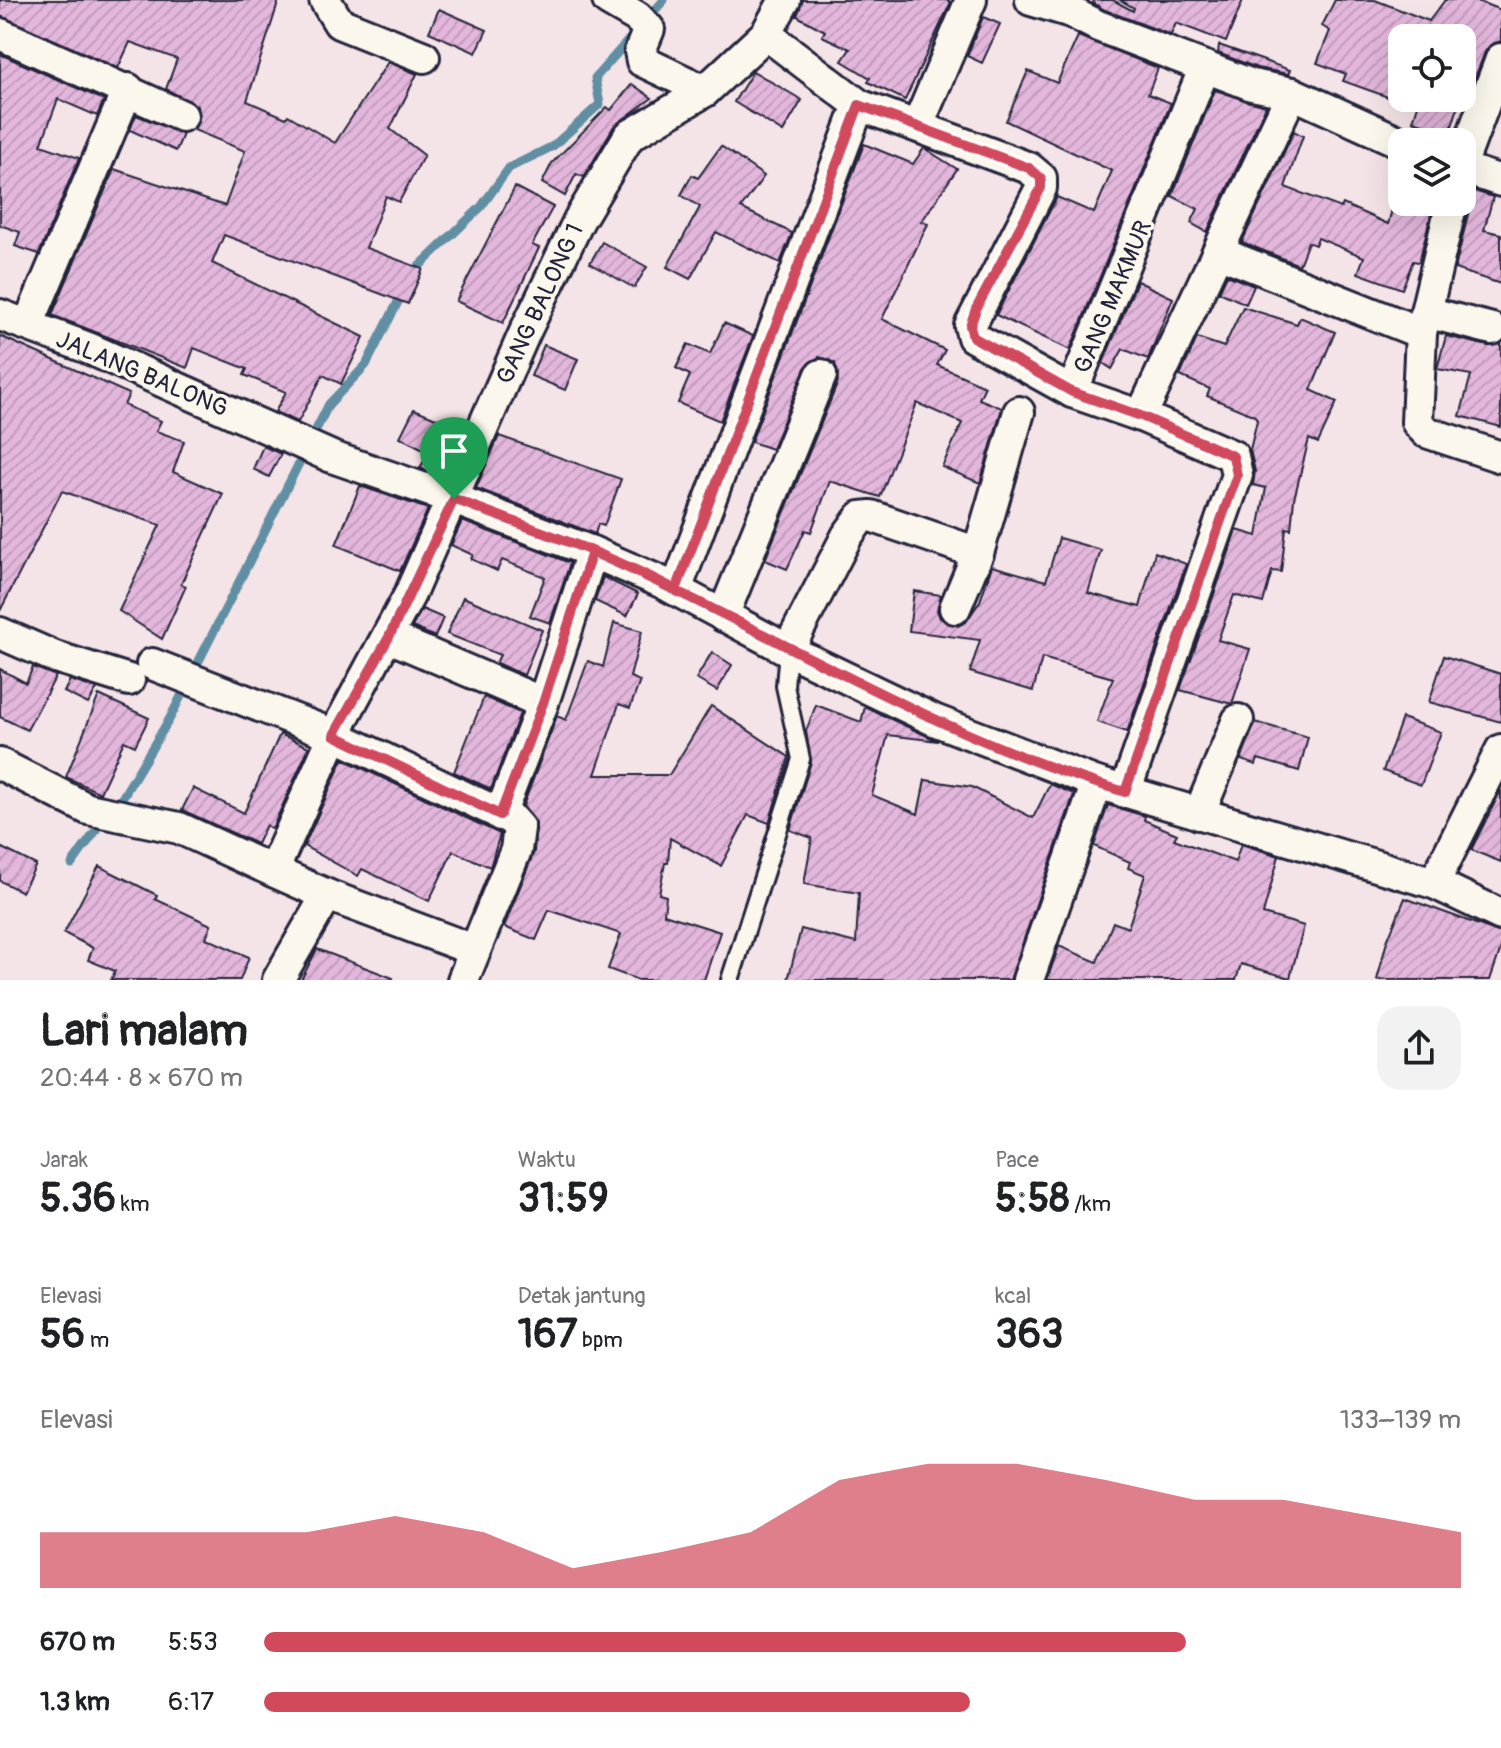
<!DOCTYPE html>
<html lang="id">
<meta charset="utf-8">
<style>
:root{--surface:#fff;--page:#f2f2f2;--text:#202124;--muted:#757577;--accent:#d1495b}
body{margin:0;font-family:Pangolin,sans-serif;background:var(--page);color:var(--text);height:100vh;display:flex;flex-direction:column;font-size:30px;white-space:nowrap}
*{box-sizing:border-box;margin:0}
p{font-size:26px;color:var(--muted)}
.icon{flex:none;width:44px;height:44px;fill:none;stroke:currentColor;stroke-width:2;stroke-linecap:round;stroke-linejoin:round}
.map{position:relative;height:980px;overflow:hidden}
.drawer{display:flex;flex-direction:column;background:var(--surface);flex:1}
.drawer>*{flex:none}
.tools{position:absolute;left:1388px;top:24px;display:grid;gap:16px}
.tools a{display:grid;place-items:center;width:88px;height:88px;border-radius:16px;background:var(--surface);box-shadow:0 8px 32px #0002;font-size:40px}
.pin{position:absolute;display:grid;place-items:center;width:68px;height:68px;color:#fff;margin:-82px -34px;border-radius:50% 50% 50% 0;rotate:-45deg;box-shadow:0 0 8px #0007}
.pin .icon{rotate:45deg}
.round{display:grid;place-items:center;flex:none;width:84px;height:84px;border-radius:24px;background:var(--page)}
.headline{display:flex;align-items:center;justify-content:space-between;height:136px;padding:0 40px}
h1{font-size:44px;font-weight:800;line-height:60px}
.figures{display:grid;grid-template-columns:repeat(3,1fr);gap:12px;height:136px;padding:8px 40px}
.figures div{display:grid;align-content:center}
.figures b{font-size:40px;font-weight:800}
.figures small{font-size:22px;font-weight:400}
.figures p{font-size:22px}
.chart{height:224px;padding:16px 40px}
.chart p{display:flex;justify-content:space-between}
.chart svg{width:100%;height:144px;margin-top:8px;fill:var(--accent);opacity:.7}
ul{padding:0 40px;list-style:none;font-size:26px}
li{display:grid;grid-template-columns:128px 96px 1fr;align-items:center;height:60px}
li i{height:20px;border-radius:10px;background:var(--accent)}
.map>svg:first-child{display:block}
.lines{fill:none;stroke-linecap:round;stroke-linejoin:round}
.stream{stroke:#608ea3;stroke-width:9}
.building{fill:url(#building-hatch);stroke:#22223b;stroke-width:2}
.lane-casing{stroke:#22223b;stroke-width:22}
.street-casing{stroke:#22223b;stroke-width:36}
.lane{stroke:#fbf7ec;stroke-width:16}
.street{stroke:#fbf7ec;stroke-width:30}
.route-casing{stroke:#fff;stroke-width:16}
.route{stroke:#d1495b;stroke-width:10}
.labels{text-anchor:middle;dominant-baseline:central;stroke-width:7;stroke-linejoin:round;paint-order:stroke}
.street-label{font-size:24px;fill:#22223b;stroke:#fbf7ec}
</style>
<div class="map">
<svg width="1501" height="980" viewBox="0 0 1501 980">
<defs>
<pattern id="building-hatch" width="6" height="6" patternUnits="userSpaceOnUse" patternTransform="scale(2)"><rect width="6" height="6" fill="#e3b6db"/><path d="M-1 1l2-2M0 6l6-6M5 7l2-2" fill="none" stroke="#c29cbd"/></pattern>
</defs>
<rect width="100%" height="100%" fill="#f4e4e7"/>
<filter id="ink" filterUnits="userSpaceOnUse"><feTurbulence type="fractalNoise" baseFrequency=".0125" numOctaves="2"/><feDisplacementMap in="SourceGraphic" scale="16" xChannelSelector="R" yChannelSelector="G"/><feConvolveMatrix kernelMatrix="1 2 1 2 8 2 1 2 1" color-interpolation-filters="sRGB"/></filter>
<g filter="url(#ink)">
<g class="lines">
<!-- stream -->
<g class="stream">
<polyline points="410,275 481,207 509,168 553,146 600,104 595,78 664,0"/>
<polyline points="116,808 170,718 329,404 366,365 403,292"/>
<polyline points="72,864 105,818"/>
</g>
</g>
<!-- building -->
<g class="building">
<polygon points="0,0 279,0 247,101 286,118 288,115 335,143 388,62 417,74 390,129 424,155 399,202 386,196 366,248 423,269 408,304 224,235 212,263 364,337 341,384 323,375 298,422 275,412 286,392 244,375 247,369 194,348 187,368 52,315 114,169 225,206 245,151 194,130 200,115 197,106 166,89 177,59 130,42 118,68 0,16"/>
<polygon points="803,0 947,0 951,2 905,100 868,82 870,78 842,61 850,49 822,36 825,31 797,16"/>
<polygon points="1094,0 1113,0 1133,11 1134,8 1120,0 1243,0 1226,42 1176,23 1171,35 1105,10 1093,3"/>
<polygon points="1335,0 1375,0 1429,21 1445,0 1474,0 1501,10 1501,41 1490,45 1485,52 1469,93 1462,90 1462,38 1402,38 1402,102 1343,81 1346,74 1317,63 1330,31 1322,26"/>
<polygon points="439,9 487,30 476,53 429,32"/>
<polygon points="983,17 1000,24 982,63 967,56"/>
<polygon points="1078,36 1158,68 1148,94 1171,103 1070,350 996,315 1057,197 1094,213 1112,171 1006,121 1028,71 1057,83"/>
<polygon points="1219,45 1290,70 1288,74 1257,68 1218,53"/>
<polygon points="0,54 104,100 97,116 58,99 41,145 79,158 39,254 15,246 20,232 0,225"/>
<polygon points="753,71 802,100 783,132 734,102"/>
<polygon points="632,84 652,98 614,126 584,177 576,174 565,196 542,183 552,163 607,107 611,110"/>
<polygon points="1215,90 1266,106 1207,232 1191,223 1198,209 1172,196"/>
<polygon points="1420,98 1461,98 1450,132 1413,121"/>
<polygon points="136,115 183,134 176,151 130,130"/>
<polygon points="1294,131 1303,136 1285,187 1341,208 1343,204 1388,224 1394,202 1434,202 1419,262 1413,261 1402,289 1358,273 1364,257 1318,238 1315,245 1308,242 1299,265 1242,242"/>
<polygon points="864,144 913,164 924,148 957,169 922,221 928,224 882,319 945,350 937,365 985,386 979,399 1002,408 980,483 942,467 962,423 917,403 880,497 830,481 811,532 805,530 787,569 765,560 838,382 835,363 819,357 805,368 772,449 751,442"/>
<polygon points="721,146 764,176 741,208 792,233 780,263 716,232 690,279 667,267 700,207 681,195 692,175 698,178"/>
<polygon points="515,187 553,207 532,245 539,248 503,323 456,301"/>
<polygon points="1468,189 1493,197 1484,230 1501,234 1501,284 1455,269 1470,206"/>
<polygon points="602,242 647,267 634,288 590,263"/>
<polygon points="1227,275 1254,286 1246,304 1219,292"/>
<polygon points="1137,281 1173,298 1148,359 1123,349 1112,369 1103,363"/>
<polygon points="1243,307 1297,324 1300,317 1335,332 1311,390 1337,402 1318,443 1309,439 1294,499 1291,529 1286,528 1281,572 1272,571 1263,603 1234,595 1218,640 1250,649 1232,704 1180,690 1237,530 1257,536 1266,488 1253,485 1255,471 1250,450 1257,420 1255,416 1207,396 1210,389 1180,376 1197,338 1224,347"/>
<polygon points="724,323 753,336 720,421 678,403 690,375 676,368 688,344 710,354"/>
<polygon points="0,336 129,394 124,405 161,421 156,431 184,441 173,472 223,494 181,584 186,586 162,639 119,611 160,525 62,491 0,611"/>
<polygon points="1446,336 1488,346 1501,344 1501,427 1460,416 1471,375 1437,369"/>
<polygon points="544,345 578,359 565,390 531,376"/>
<polygon points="414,409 463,429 442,476 420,468 429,452 400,437"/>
<polygon points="499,436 621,479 604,526 598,524 595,534 476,488"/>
<polygon points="263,446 281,454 269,477 253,469"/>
<polygon points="360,486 428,509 400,571 336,545"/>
<polygon points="462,521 570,563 550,623 530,616 545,577 502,560 497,571 471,559 473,555 451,545"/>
<polygon points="1059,538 1101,550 1088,593 1140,607 1155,552 1186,564 1127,732 1097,722 1113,678 1042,658 1033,691 970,672 980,640 909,631 914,591 941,595 937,610 940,618 958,626 966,622 980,601 992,566 1046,581"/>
<polygon points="603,577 638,594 627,616 595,601"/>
<polygon points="463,597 542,630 524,675 496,663 500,655 447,634"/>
<polygon points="422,609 443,618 435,637 412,627"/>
<polygon points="614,623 642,631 630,677 640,681 630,708 619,704 595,775 669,775 711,706 789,757 769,823 748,815 721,866 670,838 668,863 665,863 659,894 666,896 664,914 720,932 704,980 638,980 608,969 621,934 549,910 536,940 504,927 534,852 536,823 523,806 557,716 566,720 588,661 603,667"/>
<polygon points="712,652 732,665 717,691 696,679"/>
<polygon points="1444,656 1501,674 1501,722 1429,702"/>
<polygon points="33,667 56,676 27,730 0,717 0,669 26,683"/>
<polygon points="70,680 97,689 88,704 64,692"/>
<polygon points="99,695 149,718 135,746 124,741 100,793 66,777"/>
<polygon points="484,697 520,713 491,789 454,772"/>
<polygon points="816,705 861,722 865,707 938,741 888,735 872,795 918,814 925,780 972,787 1033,818 1050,784 1074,794 1010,980 788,980 801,929 856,943 859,893 804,884 812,838 790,830 811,762 806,731"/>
<polygon points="1402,718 1441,732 1421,785 1383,771"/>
<polygon points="1255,722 1308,737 1299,771 1258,759 1256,765 1241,760"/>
<polygon points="280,734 309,747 272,829 266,825 257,844 182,810 193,788 244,813"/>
<polygon points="343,759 500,834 490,867 453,851 429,901 362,869 358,876 304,846"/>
<polygon points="1501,790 1501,862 1471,850"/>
<polygon points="1108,805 1145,816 1144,820 1177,834 1174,839 1235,862 1241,844 1279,856 1263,914 1304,926 1290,978 1241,964 1236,980 1047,980 1059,946 1097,962 1113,922 1128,928 1145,875 1128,868 1130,862 1094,846"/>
<polygon points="0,847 36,865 22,892 0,881"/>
<polygon points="99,866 157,895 155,899 211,925 206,938 249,957 240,980 111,980 115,971 88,960 93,948 64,933"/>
<polygon points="1405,898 1501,933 1501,948 1490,980 1377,980 1387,941"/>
<polygon points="317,949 393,978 392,980 301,980"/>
</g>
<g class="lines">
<defs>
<polyline id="lane" points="730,980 801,759 785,686 788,650"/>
<g id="street">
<polyline points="325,0 339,23 424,57"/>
<polyline points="608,0 637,17 649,29 640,51 642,61 705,91"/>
<polyline points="1031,0 1071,12 1098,26 1252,85 1292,93 1402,143"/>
<polyline points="0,34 182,116"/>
<polyline points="766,34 859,105 1029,168 1041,178 1041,188 970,326 973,337 1072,392"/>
<polyline points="918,125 971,0"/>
<polyline points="1462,163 1501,59"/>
<polyline points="1462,168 1501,181"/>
<polyline points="1452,202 1421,333 1417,422 1426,432 1501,457"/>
<polyline points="1218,252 1421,333"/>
<polyline points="1426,312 1492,329"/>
<polyline points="0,315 88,348 332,457 454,499 592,552 661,582 788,650 934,720 1097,783 1434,883 1501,915"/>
<polyline points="28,325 128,89"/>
<polyline points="1141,416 1292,93"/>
<polyline points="676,590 859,105"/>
<polyline points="955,608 978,553"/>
<polyline points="723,616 821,375"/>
<polyline points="0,633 55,657 129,680"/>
<polyline points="389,637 543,703"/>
<polyline points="788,650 847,536 861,517 871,516 978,553 1019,412"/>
<polyline points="152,664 334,735 511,819 519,828 516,850 463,980"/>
<polyline points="0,764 88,809 179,828 273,871"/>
<polyline points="1125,792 1237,475 1233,456 1141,416 1072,392 1205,67"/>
<polyline points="1199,814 1238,720"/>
<polyline points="500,815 543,703 592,552"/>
<polyline points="1434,883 1501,750"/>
<polyline points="327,895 474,950"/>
<polyline points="278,980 327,895 273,871 334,735 410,594 525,332 579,220 629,136 705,91 766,34 785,0"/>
<polyline points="1028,980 1097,783"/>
</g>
</defs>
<!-- lane casing -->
<use href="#lane" class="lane-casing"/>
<!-- street casing -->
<use href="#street" class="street-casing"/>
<!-- lane -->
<use href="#lane" class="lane"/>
<!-- street -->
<use href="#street" class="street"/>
</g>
</g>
<g class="lines" filter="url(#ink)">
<defs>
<path id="route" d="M454 499 389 637 334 735 500 815 543 703 592 552C771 630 936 737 1125 792L1237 475 1233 456 1141 416 1072 392 973 337 970 326 976 309 1041 188V178L1029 168 859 105 676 590C606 552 528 528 454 499"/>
</defs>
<!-- route casing -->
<use href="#route" class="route-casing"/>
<!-- route -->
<use href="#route" class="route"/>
</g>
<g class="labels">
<!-- street labels -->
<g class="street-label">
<text transform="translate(1113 297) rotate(-67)">GANG MAKMUR</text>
<text transform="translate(540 304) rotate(-65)">GANG BALONG 1</text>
<text transform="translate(142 374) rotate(23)">JALANG BALONG</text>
</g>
</g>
</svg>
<div class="tools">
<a><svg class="icon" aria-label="locate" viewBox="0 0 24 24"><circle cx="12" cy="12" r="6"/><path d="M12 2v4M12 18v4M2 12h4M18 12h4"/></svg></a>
<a><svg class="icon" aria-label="layers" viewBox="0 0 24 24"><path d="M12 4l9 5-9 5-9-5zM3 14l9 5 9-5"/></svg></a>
</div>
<div class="pin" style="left:454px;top:499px;background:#1e9e55"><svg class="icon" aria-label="arrive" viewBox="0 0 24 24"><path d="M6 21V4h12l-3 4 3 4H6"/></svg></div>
</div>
<section class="drawer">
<div class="headline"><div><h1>Lari malam</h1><p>20:44 · 8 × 670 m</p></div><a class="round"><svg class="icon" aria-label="share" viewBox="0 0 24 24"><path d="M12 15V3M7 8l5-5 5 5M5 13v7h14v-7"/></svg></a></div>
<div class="figures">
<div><p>Jarak</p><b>5.36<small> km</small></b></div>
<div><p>Waktu</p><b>31:59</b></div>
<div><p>Pace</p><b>5:58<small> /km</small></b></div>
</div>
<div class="figures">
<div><p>Elevasi</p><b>56<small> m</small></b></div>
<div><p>Detak jantung</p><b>167<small> bpm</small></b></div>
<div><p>kcal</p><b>363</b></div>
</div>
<div class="chart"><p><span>Elevasi</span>133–139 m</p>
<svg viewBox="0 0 160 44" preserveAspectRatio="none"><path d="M0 44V27L10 27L20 27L30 27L40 22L50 27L60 38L70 33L80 27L90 11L100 6L110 6L120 11L130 17L140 17L150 22L160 27V44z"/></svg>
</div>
<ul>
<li><b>670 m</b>5:53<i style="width:77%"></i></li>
<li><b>1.3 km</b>6:17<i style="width:59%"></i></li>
</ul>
</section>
